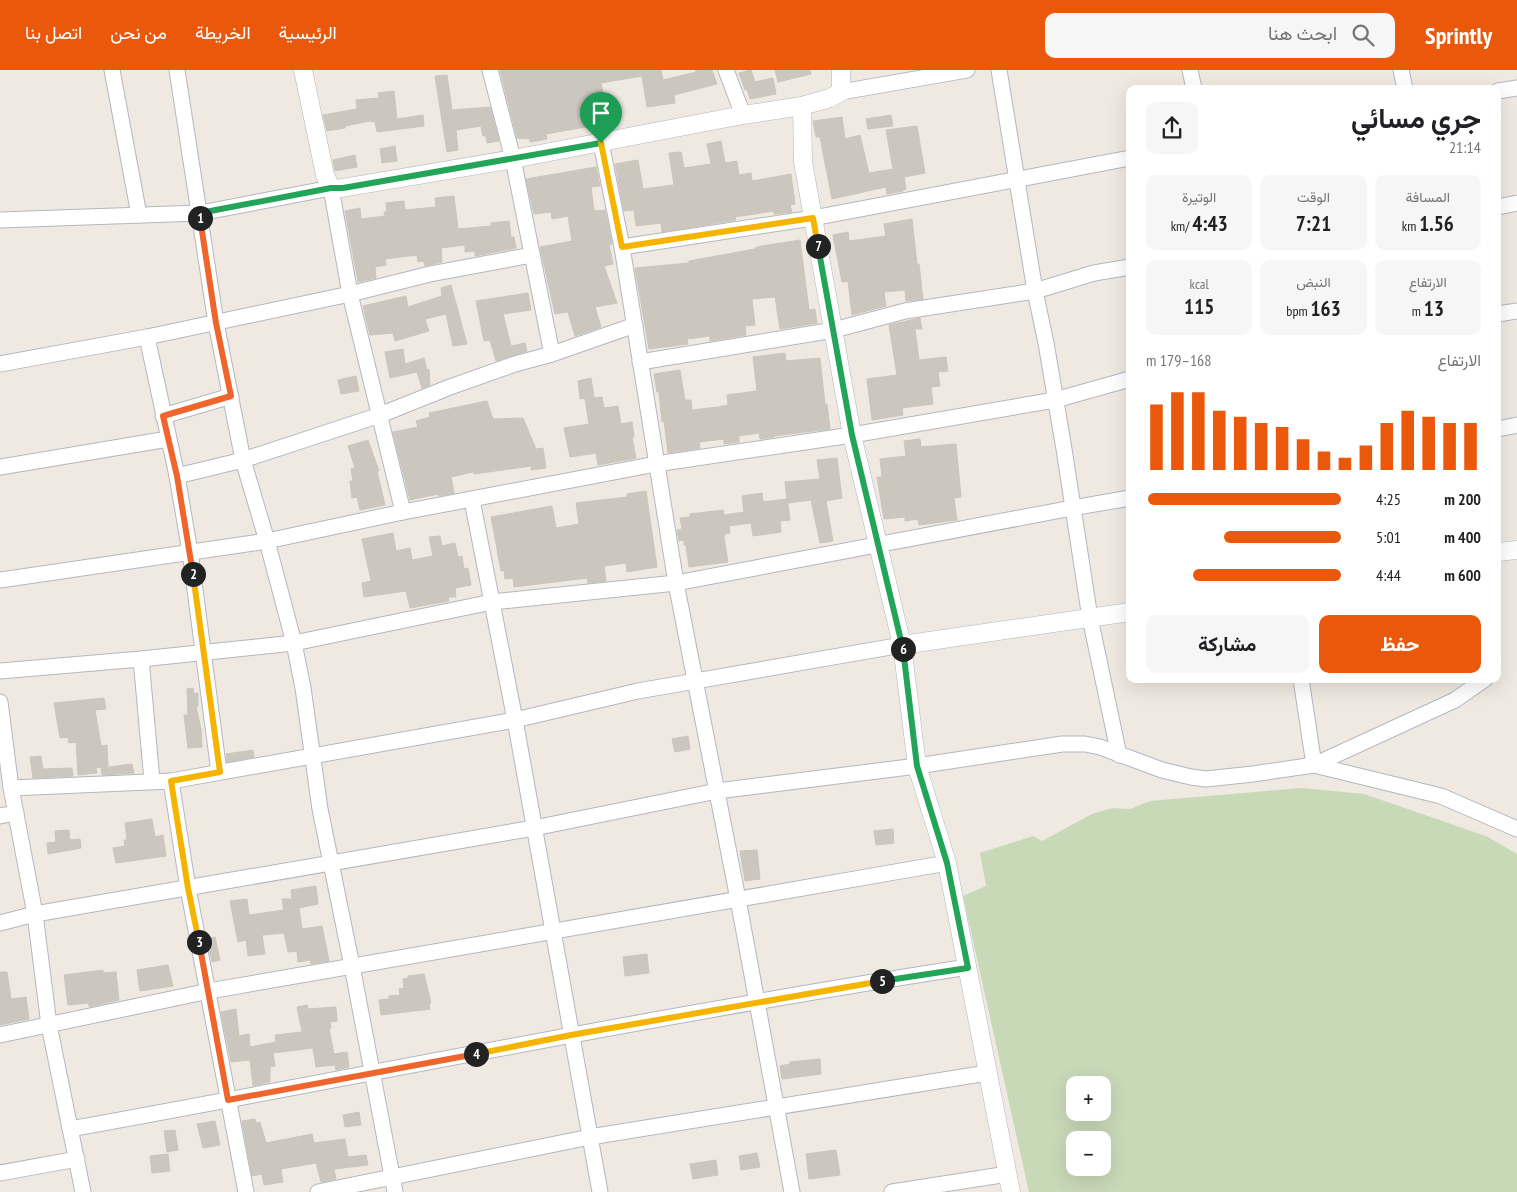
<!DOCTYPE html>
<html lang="ar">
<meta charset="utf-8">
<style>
:root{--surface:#fff;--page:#f6f6f6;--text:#202124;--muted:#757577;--accent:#ea580c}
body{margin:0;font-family:"PT Sans Narrow",Vazirmatn,sans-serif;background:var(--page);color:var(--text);direction:rtl;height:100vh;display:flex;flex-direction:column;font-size:19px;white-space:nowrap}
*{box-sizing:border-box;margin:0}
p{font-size:16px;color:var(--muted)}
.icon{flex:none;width:28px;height:28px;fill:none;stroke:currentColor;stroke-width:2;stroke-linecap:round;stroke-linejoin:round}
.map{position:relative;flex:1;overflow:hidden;direction:ltr}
.panel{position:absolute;left:1126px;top:15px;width:375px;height:598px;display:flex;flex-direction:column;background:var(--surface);border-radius:10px;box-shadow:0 5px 20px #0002;direction:rtl}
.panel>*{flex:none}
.fabs{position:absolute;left:1066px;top:1006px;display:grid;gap:10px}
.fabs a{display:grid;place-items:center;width:45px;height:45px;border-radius:10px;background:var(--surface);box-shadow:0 5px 20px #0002;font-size:25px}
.pin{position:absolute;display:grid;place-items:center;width:42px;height:42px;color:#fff;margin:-51px -21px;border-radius:50% 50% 50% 0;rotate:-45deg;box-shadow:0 0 5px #0007}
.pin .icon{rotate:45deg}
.km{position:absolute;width:25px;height:25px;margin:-12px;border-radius:50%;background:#222;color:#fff;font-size:14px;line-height:25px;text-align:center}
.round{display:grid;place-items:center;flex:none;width:52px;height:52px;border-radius:10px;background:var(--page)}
.head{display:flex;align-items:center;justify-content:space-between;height:85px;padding:0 20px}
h1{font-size:28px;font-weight:700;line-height:38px}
.stats{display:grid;grid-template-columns:repeat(3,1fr);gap:8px;height:85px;padding:5px 20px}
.stats div{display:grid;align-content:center;border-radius:10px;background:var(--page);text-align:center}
.stats b{font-size:21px;font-weight:700}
.stats small{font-size:14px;font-weight:400}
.stats p{font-size:14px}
.chart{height:140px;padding:10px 20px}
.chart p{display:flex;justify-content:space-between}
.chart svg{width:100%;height:90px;margin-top:5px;stroke:var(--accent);stroke-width:6}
.primary-button{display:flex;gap:10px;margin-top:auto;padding:10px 20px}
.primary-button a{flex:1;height:58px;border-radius:10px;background:var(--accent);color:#fff;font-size:20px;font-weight:700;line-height:58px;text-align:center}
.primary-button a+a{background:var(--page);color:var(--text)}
ul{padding:0 20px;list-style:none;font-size:16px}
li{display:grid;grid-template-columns:80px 60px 1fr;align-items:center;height:38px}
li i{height:12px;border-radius:6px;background:var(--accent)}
header{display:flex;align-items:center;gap:30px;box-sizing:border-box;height:70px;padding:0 25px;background:var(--accent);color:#fff}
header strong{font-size:24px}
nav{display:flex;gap:28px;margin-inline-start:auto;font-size:18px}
.search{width:350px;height:45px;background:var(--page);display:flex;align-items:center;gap:12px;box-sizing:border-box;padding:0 18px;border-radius:10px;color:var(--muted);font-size:19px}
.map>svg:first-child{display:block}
.cemetery{fill:#c8d9b8;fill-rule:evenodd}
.building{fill:#cbc7bf;stroke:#cbc5ba}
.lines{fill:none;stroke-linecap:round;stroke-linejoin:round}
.minor-casing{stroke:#b4b7c1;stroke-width:17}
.tertiary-casing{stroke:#b4b7c1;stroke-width:19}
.minor{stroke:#fff;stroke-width:15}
.tertiary{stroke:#fff;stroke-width:18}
.split-1-casing{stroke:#fff;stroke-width:10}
.split-2-casing{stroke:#fff;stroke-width:10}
.split-3-casing{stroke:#fff;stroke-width:10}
.split-4-casing{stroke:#fff;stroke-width:10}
.split-5-casing{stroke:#fff;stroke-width:10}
.split-6-casing{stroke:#fff;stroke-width:10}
.split-7-casing{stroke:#fff;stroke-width:10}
.split-8-casing{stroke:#fff;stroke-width:10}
.split-1{stroke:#22a559;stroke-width:6}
.split-2{stroke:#f0652b;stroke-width:6}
.split-3{stroke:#f5b400;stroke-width:6}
.split-4{stroke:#f0652b;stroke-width:6}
.split-5{stroke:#f5b400;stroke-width:6}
.split-6{stroke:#22a559;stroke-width:6}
.split-7{stroke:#22a559;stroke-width:6}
.split-8{stroke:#f5b400;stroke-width:6}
</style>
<header>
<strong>Sprintly</strong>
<div class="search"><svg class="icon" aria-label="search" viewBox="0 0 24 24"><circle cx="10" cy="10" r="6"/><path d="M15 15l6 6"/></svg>ابحث هنا</div>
<nav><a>الرئيسية</a><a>الخريطة</a><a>من نحن</a><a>اتصل بنا</a></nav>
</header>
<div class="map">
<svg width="1517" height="1122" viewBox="0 0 1517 1122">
<rect width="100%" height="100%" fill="#efe9e1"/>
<!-- cemetery -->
<path class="cemetery" d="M1301 718 1364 724 1486 766 1517 784V1122H1029L963 826 986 816 980 783 1033 766 1042 771 1092 744 1112 738 1130 739 1150 731ZM1075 1015H1102V1042H1075ZM1075 1070H1102V1098H1075Z"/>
<!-- building -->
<g class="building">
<polygon points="500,0 661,0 663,10 696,2 696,0 712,0 717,14 674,25 675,33 647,37 642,6 601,13 606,39 608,39 609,53 557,62 546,64 547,69 530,72 530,69 517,68"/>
<polygon points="751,0 755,12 773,8 776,24 750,29 747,19 745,20 739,3"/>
<polygon points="775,0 810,0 811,4 778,12"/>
<polygon points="447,5 452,40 490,37 499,71 487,73 486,66 483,66 481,56 456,60 458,80 447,82 435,6"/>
<polygon points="394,21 397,49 423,45 424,56 377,62 375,52 370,51 345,56 345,58 327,61 323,45 357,39 356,30 379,28 378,23"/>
<polygon points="891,45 893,56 868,59 866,49"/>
<polygon points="842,47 845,69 860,65 869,103 893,99 886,60 917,56 925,103 904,107 906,119 903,120 903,121 887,124 886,117 832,129 820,67 816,67 813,51"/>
<polygon points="721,71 725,93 737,91 739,105 751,103 752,111 791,104 795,134 790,135 792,142 774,144 774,141 735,147 736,150 662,162 661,153 636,156 634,140 624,141 615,94 638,90 643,119 674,115 669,83 681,82 684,98 711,94 707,74"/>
<polygon points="395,76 397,91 382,93 380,79"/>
<polygon points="355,85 357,97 335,101 333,90"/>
<polygon points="596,97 600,116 591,117 594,141 605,140 612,174 609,175 613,194 604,196 617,233 595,237 601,257 575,266 568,242 555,244 540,177 572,171 568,146 552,149 551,142 534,144 526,109"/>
<polygon points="454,126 458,159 491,156 491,153 509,151 511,167 514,167 516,178 475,186 475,181 465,182 465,175 441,178 442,192 425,196 424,191 418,192 417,185 385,189 386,195 375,197 376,208 358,212 345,141 360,138 361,149 385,146 384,142 387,142 386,133 404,131 405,140 436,137 435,128"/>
<polygon points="912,149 917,194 919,194 923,229 906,231 905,220 884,222 886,236 852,245 848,211 842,212 833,165 848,162 849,171 886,166 884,154"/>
<polygon points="800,170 809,240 815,239 817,253 780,259 775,227 752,229 755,255 745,256 746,265 710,271 710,266 687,269 688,274 649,279 635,198 689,193 689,191 755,179 755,178 762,176"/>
<polygon points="451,215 467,274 453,276 446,244 425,249 429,261 395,271 393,263 370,265 363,236 406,226 408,237 442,226 441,218"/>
<polygon points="528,223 531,240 503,244 511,276 525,273 527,281 496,291 490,270 484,271 476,231"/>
<polygon points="920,248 922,259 915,259 919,290 946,287 948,301 938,302 940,316 931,317 933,334 902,338 903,345 872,350 867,309 897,305 889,255"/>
<polygon points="403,279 405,294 424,288 427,300 429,299 430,315 422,318 417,302 390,308 385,282"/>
<polygon points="785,283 786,291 820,288 825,334 827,334 830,359 774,366 774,367 760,369 759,363 739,366 739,372 724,374 724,369 699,372 700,378 668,383 664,351 662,352 659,322 657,322 654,304 680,300 685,330 691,330 692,340 718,337 728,335 727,325 757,321 753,287"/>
<polygon points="356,306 359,321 341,324 338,310"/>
<polygon points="591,308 594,327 580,329 578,311"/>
<polygon points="602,327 604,338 618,336 621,354 632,352 634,367 632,367 636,388 598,395 596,383 570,387 564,358 589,354 585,329"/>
<polygon points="487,331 493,349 523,348 536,379 543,378 546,398 531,400 531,396 474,404 473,402 451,407 454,423 439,426 438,424 410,430 393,362 418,357 416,351 430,347 429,343"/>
<polygon points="920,369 921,377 956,374 961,427 954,428 957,450 919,455 918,449 905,451 905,447 884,449 877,407 882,407 880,389 906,386 904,371"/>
<polygon points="368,370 379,401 377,401 385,435 360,440 357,427 352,428 350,411 353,411 351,399 355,398 348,376"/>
<polygon points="837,388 842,428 826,431 833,471 820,473 811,430 788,433 790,450 780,451 781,462 753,466 751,453 729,456 730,463 725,464 724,468 728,492 689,497 686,475 684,475 684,470 679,471 677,460 682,459 680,448 690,447 690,444 723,440 724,445 744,442 742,426 762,423 763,432 787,429 785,412 820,409 817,390"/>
<polygon points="646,421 657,497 627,502 626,493 604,496 606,511 588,513 587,508 514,517 513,508 505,509 504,500 501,501 491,447 552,436 556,458 579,454 576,433 627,427 627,424"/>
<polygon points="393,463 396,481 410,478 412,490 433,486 429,467 440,466 442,476 455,473 458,487 462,486 464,499 468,498 471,515 455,518 456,527 448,527 449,531 410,538 406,521 364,527 362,513 371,511 362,469"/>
<polygon points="193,618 194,624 198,623 198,636 196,636 201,659 202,677 188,678 184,645 188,645 187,619"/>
<polygon points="104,628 106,639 95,640 101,676 107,675 108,696 96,698 97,703 78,705 76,672 69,673 68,667 60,668 54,633"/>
<polygon points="688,666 690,679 675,682 672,669"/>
<polygon points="253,680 254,687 227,692 226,684"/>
<polygon points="41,686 43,699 72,698 73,706 33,708 30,687"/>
<polygon points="132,694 134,703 102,705 101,698"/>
<polygon points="152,749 155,767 163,765 166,786 116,793 113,778 125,776 124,770 127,770 125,753"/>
<polygon points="893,759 894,773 876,775 874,761"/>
<polygon points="69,760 70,770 80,769 81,778 48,784 47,773 56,772 55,761"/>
<polygon points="757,780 760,809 745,811 740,781"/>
<polygon points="316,816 318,834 299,838 302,859 322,856 329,891 311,894 310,890 298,892 297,881 288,882 284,863 262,865 265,884 248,886 246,870 238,872 230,831 247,829 249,845 284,840 282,829 292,829 291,820"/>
<polygon points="215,867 220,890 212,892 207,869"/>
<polygon points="647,884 649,903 625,906 623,887"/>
<polygon points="168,895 173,916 140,921 137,900"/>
<polygon points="103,900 103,903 116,902 119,930 89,937 89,933 68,935 64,905"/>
<polygon points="0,902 7,902 11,929 26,927 29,949 0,955"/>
<polygon points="424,904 431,933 429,933 430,939 381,945 379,930 389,929 389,926 400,925 399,919 404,918 403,909 408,908 408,906"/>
<polygon points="307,935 308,939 336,937 337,951 330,952 331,958 329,959 334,984 347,982 349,997 336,1000 335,995 316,997 313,978 273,983 275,996 270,997 270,1012 253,1016 250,990 231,992 221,942 236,939 239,966 249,964 250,977 276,972 275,965 302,962 297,937"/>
<polygon points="820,989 821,1004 782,1009 780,996 790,994 790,992"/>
<polygon points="359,1042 361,1055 345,1057 343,1045"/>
<polygon points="255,1049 256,1053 260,1052 266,1073 312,1064 314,1073 345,1069 348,1087 366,1085 368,1095 334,1099 336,1109 321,1112 316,1093 281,1099 283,1112 264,1115 262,1104 252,1106 242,1051"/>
<polygon points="215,1051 220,1075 203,1078 197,1054"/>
<polygon points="175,1060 178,1080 167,1082 164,1061"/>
<polygon points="836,1080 840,1105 809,1109 806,1084"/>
<polygon points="757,1083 760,1097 741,1100 739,1086"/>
<polygon points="168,1084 170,1101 152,1103 150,1086"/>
<polygon points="716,1090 718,1105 693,1109 690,1094"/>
</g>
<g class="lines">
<defs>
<g id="minor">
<polyline points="112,0 139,145"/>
<polyline points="177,0 216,253 243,390 267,471 294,573 303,618 320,739 352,896 395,1122"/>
<polyline points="490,0 513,89 552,284"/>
<polyline points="726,0 743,45"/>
<polyline points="999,0 1035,221 1046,273 1064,379 1090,548 1119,685"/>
<polyline points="1190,0 1194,19"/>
<polyline points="1401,0 1405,19"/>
<polyline points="1498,21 1517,18"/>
<polyline points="841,22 967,0"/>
<polyline points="601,73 622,177 676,513 738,829 792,1122"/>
<polyline points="1498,137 1517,133"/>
<polyline points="0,150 200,143 331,118 350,224 403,442"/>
<polyline points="622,177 813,148 1130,88"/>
<polyline points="1498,244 1517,241"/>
<polyline points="147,267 177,406 190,482 219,702"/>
<polyline points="640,292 834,260 905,241 1035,221 1094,203 1130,197"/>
<polyline points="0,294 147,267 350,224 430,204 532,185"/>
<polyline points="163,346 231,326"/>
<polyline points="1498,359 1517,355"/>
<polyline points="0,397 168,369"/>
<polyline points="177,406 243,390 380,345 450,317 515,294 552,284 635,255"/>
<polyline points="472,430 515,650 600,1122"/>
<polyline points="0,510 267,471 403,442 656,394 852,365 1055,330 1130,309"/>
<polyline points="141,589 152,711"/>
<polyline points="0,601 141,589 294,573 492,532 676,513 1072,438 1130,428"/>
<polyline points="1301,609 1314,695 1441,726 1517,759"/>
<polyline points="0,632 11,718 35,844 49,955 83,1122"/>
<polyline points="171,711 188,818 246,1122"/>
<polyline points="11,718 171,711 515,650 638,621 902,575"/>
<polyline points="0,746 16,743"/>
<polyline points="0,853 35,844 534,758 717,721 917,696 1062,674 1085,674 1100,677 1162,700 1191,707 1206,709 1253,704 1314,695 1455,630 1485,609"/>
<polyline points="0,965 209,921 947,793"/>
<path d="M70 1059C369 1005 668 943 968 897"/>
<polyline points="0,1103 77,1089"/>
<polyline points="318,1122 590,1067 987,1003"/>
<polyline points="892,1122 1008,1104"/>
</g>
<g id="tertiary">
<polyline points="303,0 325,105 331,118 336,119 513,89 743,45 802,36 830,28 841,22 841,0"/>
<polyline points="802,36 803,92 852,365 902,575 917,696 947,793 1011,1122"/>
<polyline points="1498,482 1517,480"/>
<polyline points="902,575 1130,542"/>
</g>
</defs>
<!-- minor casing -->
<use href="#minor" class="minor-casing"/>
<!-- tertiary casing -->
<use href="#tertiary" class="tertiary-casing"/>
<!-- minor -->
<use href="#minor" class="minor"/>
<!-- tertiary -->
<use href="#tertiary" class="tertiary"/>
</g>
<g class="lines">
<defs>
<polyline id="split-1" points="200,148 200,143 331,118 343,118 601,73"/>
<polyline id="split-2" points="193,504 177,406 163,346 231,326 216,253 200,148"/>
<polyline id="split-3" points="193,504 220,702 171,711 188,818 199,872"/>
<polyline id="split-4" points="199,872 228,1030 476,984"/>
<polyline id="split-5" points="476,984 571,965 882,911"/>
<polyline id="split-6" points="882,911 968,898 947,793 917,696 903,579"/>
<polyline id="split-7" points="818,176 852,365 903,579"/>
<polyline id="split-8" points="601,73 622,177 813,148 818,176"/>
</defs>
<!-- split-1 casing -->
<use href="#split-1" class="split-1-casing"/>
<!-- split-2 casing -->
<use href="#split-2" class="split-2-casing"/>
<!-- split-3 casing -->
<use href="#split-3" class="split-3-casing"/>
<!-- split-4 casing -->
<use href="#split-4" class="split-4-casing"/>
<!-- split-5 casing -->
<use href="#split-5" class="split-5-casing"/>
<!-- split-6 casing -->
<use href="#split-6" class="split-6-casing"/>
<!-- split-7 casing -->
<use href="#split-7" class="split-7-casing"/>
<!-- split-8 casing -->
<use href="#split-8" class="split-8-casing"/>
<!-- split-1 -->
<use href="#split-1" class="split-1"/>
<!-- split-2 -->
<use href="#split-2" class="split-2"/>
<!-- split-3 -->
<use href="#split-3" class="split-3"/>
<!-- split-4 -->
<use href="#split-4" class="split-4"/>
<!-- split-5 -->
<use href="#split-5" class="split-5"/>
<!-- split-6 -->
<use href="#split-6" class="split-6"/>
<!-- split-7 -->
<use href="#split-7" class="split-7"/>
<!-- split-8 -->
<use href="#split-8" class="split-8"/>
</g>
</svg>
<div class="fabs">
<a>+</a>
<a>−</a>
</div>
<div class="pin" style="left:601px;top:73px;background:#1e9e55"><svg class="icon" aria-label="arrive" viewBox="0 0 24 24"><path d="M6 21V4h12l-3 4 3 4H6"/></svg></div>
<b class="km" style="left:200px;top:148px">1</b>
<b class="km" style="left:193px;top:504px">2</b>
<b class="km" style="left:199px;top:872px">3</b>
<b class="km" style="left:476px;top:984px">4</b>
<b class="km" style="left:882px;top:911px">5</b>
<b class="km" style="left:903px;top:579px">6</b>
<b class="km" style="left:818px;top:176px">7</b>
<section class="panel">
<div class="head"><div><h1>جري مسائي</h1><p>21:14</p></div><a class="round"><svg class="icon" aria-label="share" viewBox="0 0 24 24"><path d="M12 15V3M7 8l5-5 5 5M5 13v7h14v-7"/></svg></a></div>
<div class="stats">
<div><p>المسافة</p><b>1.56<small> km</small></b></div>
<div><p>الوقت</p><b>7:21</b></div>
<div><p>الوتيرة</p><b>4:43<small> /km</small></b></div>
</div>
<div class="stats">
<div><p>الارتفاع</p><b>13<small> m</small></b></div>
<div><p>النبض</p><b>163<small> bpm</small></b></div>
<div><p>kcal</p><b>115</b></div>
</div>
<div class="chart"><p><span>الارتفاع</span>168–179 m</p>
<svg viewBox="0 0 160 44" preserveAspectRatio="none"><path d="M5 44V12M15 44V6M25 44V6M35 44V15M45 44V18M55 44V21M65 44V23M75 44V29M85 44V35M95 44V38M105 44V32M115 44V21M125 44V15M135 44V18M145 44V21M155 44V21"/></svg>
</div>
<ul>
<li><b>200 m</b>4:25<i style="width:99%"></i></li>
<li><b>400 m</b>5:01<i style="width:60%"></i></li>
<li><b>600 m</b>4:44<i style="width:76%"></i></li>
</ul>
<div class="primary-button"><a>حفظ</a><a>مشاركة</a></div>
</section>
</div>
